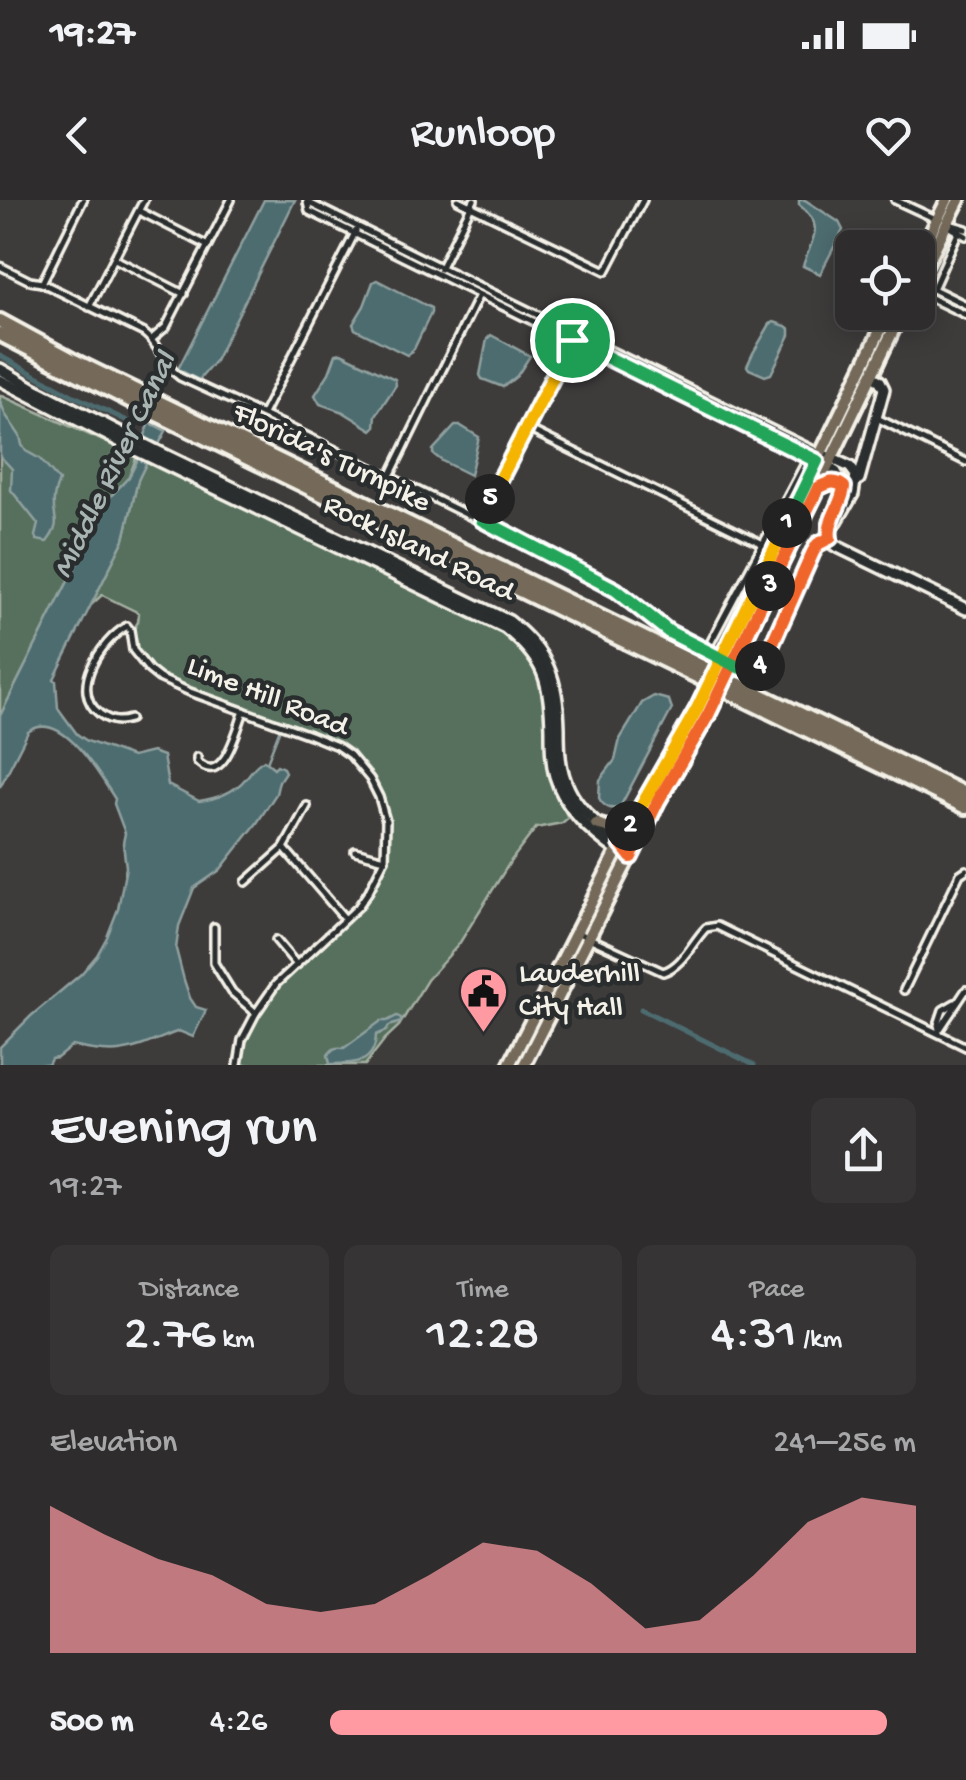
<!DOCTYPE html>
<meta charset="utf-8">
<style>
:root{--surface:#2e2c2c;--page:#363434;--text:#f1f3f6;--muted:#a7a7a9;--line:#494848;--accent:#ff9aa2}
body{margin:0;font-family:"Gochi Hand",sans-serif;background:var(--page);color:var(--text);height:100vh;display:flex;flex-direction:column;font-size:38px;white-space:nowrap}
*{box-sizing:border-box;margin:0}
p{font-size:32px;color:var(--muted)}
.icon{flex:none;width:55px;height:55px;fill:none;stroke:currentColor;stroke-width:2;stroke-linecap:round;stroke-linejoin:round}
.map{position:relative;height:865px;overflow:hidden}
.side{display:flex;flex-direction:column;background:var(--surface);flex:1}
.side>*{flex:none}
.buttons{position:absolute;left:835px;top:30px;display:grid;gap:20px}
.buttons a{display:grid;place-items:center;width:100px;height:100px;border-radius:15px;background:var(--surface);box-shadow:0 5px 25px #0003,0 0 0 2px var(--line);font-size:50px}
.pin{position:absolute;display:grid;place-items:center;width:85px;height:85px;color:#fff;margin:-42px;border:5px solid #fff;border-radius:50%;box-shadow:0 2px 10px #0007}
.km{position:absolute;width:50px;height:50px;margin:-25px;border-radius:50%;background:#222;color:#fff;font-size:28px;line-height:50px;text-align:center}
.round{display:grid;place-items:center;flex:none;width:105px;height:105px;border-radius:15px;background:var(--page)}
.summary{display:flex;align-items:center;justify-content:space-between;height:170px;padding:0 50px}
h1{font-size:55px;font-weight:600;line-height:75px}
.stats{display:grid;grid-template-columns:repeat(3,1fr);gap:15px;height:170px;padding:10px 50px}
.stats div{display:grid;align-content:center;border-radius:15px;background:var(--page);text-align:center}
.stats b{font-size:50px;font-weight:600}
.stats small{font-size:28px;font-weight:400}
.stats p{font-size:28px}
.chart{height:280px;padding:20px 50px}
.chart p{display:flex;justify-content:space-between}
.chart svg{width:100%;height:180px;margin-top:10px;fill:var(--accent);opacity:.7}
ul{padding:0 50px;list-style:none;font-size:32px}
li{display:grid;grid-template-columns:160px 120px 1fr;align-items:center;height:75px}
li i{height:25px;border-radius:12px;background:var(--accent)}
.status{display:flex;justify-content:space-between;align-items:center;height:70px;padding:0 50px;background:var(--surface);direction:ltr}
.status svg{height:28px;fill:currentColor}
header{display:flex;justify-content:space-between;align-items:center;height:130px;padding:0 50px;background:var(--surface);font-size:45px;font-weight:600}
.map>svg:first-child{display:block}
.green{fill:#566f5d;stroke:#a5b0a2;stroke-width:2.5}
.water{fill:#4d6c6f;stroke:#90a19f;stroke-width:2.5}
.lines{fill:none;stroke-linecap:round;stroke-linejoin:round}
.stream{stroke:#90a19f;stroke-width:2.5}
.canal{stroke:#4d6c6f;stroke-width:5}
.street-casing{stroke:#f4f1e8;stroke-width:12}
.secondary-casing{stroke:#f4f1e8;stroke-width:16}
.primary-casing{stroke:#f4f1e8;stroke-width:18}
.highway-casing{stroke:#f4f1e8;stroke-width:20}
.street{stroke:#2a2d2e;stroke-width:5}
.secondary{stroke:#2a2d2e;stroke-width:9}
.primary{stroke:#746a5a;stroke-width:10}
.highway{stroke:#746a5a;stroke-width:12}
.primary-bridge-casing{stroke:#f4f1e8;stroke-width:18;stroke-linecap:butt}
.primary-bridge{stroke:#746a5a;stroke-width:10}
.split-1-casing{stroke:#fff;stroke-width:20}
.split-2-casing{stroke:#fff;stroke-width:20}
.split-3-casing{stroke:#fff;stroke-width:20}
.split-4-casing{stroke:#fff;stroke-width:20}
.split-5-casing{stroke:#fff;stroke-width:20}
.split-6-casing{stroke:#fff;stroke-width:20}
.split-1{stroke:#22a559;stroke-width:12}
.split-2{stroke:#f5b400;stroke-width:12}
.split-3{stroke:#f0652b;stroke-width:12}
.split-4{stroke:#f0652b;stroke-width:12}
.split-5{stroke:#22a559;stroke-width:12}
.split-6{stroke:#f5b400;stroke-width:12}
.labels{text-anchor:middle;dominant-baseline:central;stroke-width:9;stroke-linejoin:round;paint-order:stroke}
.street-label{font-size:30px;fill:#f4f1e8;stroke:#2a2d2e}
.poi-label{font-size:30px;fill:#f4f1e8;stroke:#2a2d2e;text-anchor:start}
.water-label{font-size:32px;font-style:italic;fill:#a9b5b2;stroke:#2a2d2e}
</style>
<div class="status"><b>19:27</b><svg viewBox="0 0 49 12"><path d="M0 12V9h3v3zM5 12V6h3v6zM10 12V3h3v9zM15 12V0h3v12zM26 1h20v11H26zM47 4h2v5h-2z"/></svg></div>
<header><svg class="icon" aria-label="back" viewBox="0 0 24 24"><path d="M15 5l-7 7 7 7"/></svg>Runloop<svg class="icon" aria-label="heart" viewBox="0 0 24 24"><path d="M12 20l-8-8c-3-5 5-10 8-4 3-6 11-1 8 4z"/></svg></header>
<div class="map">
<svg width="966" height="865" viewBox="0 0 966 865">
<rect width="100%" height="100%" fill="#3e3b3b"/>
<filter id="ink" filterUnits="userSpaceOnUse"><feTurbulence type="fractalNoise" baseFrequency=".01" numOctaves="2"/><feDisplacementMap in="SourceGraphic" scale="20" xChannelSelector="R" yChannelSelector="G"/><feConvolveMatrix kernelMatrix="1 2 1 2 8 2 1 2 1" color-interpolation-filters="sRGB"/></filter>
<g filter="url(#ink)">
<!-- green -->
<g class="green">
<polygon points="0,195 137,256 129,277 111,296 0,516"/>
<path d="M148 258 503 429 531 453 543 480 547 516 548 575 568 618 562 623 536 628 510 662 459 744 427 780 399 826 385 839 365 865H238C239 858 239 849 241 842 246 829 268 792 277 782 326 727 411 689 378 600 370 577 358 560 337 546L159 478 133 450V430L138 422 139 413 102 395 91 405 124 339 138 280Z"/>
</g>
<!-- water -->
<g class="water">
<polygon points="264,0 295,0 215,161 199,180 178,169"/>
<path d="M799 0H805L839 22 843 30 820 74 803 66C811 40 827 26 799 5Z"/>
<polygon points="377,80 431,108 431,113 414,149 407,155 355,129 353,124 364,106 373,82"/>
<polygon points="774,122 786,126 790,129 790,135 771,174 765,176 749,169 747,166 753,153 770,124"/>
<polygon points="491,135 530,156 517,176 503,187 482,179 480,175 487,139"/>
<polygon points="341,153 395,179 396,185 376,215 375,227 372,230 343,212 320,204 315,195 329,173 336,154"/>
<path d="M0 200 5 214 20 236 22 245 26 251 40 259 59 281C57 287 54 293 54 299 52 320 63 321 47 342L37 340 35 336 38 324 11 290 12 269 0 256Z"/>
<path d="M150 223 166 231 159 244 155 246 138 280 124 339 54 479 56 481 58 508 77 534 87 541 132 557 152 552 163 556 168 585 199 601C216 599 235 592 246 578 253 570 253 566 264 560L274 568 277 565 283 568 285 572 279 581 276 594 257 623 220 670 194 688 179 726 176 749 184 780 190 798 196 807 206 810 193 837 179 831C132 849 123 858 72 846L57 858 51 859 48 865H0V847L31 816 81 774 97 755 107 737 118 709 126 667 123 643 125 633 114 604 115 599C100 576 61 507 28 532L0 587V516L111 296 129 277 147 241 145 235Z"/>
<polygon points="455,226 461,226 479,237 470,275 442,261 433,254 433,250"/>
<path d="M654 496 669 500 672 509 620 607C611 611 603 606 599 598L600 580 615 560 620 539 642 503Z"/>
<path d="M397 816 401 818V822L389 826 386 831 376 835C375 865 353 864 330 864L328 855C333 848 335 847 344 848L381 821H387Z"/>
</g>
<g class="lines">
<!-- stream -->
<polyline class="stream" points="267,562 281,526"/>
<!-- canal -->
<g class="canal">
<polyline points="0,156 72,195 136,225"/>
<polyline points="641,809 754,865"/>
</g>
<defs>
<g id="street">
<polyline points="458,0 606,71 643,0"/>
<polyline points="895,0 938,20"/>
<polyline points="307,2 309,11 817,261"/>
<polyline points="307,2 820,253"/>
<polyline points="139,11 208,46"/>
<polyline points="949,24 966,29"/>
<polyline points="947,25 966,36"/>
<polyline points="115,59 184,94"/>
<path d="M0 66 30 81 42 83 144 133C160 145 163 165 180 177L280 223 594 377 617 389 669 432 740 468 754 469 765 460 813 351 818 344 829 338"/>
<polyline points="440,69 474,0"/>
<polyline points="42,83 83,0"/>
<polyline points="925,85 966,105"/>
<polyline points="933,89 958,33"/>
<polyline points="918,92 966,115"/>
<polyline points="89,107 144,0"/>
<polyline points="152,139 166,127 231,0"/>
<polyline points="263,214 356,31"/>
<polyline points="877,218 966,262"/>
<polyline points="526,228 763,344"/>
<polyline points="390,276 479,95"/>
<polyline points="782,307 809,256"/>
<polyline points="482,321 488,304 572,140"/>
<polyline points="706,451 775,321"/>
<path d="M130 519C118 523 110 521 100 514 68 490 101 441 127 426L130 430 133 450 149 470 159 478 190 492 310 535 337 546 350 555 370 579 379 597 386 621 385 659 369 691 358 707 276 784 256 813 242 840 238 865"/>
<path d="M197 557V561C223 589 237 529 244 511"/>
<polyline points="284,648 345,719"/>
<polyline points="355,651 385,659"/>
<polyline points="246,682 284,648 307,606"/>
<polyline points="214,727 214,763 232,792 256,813"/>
<path d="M576 732 663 772C683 766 692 742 706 728L717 726 966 847"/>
<polyline points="276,740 297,765"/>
<polyline points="904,790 960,674 966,670"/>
<polyline points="939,829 938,825 943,810 955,803"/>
<polyline points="938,832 966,790"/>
</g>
<g id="secondary">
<path d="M0 169 33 188 155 250 509 421C548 452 558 478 559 528 559 549 559 569 569 589 583 618 612 632 631 657"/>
<path d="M0 180 140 252 505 428C544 459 550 481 551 529 551 545 551 561 555 576 565 610 591 632 619 652"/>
<polyline points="826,256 850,267 856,275 853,294 836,323"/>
<path d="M823 264 836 272 844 287C841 310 821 324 834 345L966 409"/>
<polyline points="859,279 884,189 880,181 872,176"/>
</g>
<g id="primary">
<polyline points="918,58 947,0"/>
<polyline points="918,81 959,0"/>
<polyline points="819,287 833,282 844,287"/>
<polyline points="776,320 795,296"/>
<polyline points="727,448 889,112"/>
<polyline points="738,453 902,112"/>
<polyline points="596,624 614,629 633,619"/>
<polyline points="509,865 634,618 678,545 697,509"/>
<polyline points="524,865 658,601 708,515"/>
</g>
<g id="highway">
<polyline points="0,121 74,161 966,595"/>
<polyline points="0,134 153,212 966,607"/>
</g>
</defs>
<!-- street casing -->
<use href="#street" class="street-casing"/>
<!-- secondary casing -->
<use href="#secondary" class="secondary-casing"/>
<!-- primary casing -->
<use href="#primary" class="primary-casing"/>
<!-- highway casing -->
<use href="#highway" class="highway-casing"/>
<!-- street -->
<use href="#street" class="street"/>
<!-- secondary -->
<use href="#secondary" class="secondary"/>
<!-- primary -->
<use href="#primary" class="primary"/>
<!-- highway -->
<use href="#highway" class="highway"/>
<defs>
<g id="primary-bridge">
<polyline points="697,509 727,448"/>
<polyline points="708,515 738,453"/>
</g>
</defs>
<!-- primary-bridge casing -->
<use href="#primary-bridge" class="primary-bridge-casing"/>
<!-- primary-bridge -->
<use href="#primary-bridge" class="primary-bridge"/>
</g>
</g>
<g class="lines" filter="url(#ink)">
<defs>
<polyline id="split-1" points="572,140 817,261 787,323"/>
<polyline id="split-2" points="630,626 697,509 787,323"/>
<polyline id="split-3" points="630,626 621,644 631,657 658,601 708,515 770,386"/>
<path id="split-4" d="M760 466 765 460 813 352 818 344 830 338C827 319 842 306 844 287 835 279 828 283 818 288L770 386"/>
<polyline id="split-5" points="490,299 482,320 616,390 669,432 740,468 754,468 760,466"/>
<polyline id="split-6" points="490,299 572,140"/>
</defs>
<!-- split-1 casing -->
<use href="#split-1" class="split-1-casing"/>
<!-- split-2 casing -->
<use href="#split-2" class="split-2-casing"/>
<!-- split-3 casing -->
<use href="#split-3" class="split-3-casing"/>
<!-- split-4 casing -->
<use href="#split-4" class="split-4-casing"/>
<!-- split-5 casing -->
<use href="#split-5" class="split-5-casing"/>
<!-- split-6 casing -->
<use href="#split-6" class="split-6-casing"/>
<!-- split-1 -->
<use href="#split-1" class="split-1"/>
<!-- split-2 -->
<use href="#split-2" class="split-2"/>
<!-- split-3 -->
<use href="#split-3" class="split-3"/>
<!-- split-4 -->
<use href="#split-4" class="split-4"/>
<!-- split-5 -->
<use href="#split-5" class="split-5"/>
<!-- split-6 -->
<use href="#split-6" class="split-6"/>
</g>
<!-- icons -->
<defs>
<symbol id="civic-pin" viewBox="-11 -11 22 30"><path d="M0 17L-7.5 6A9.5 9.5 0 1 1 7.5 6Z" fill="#ff9aa2" stroke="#2a2d2e"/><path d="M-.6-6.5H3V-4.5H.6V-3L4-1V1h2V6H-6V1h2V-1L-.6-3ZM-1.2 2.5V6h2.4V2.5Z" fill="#111"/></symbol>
</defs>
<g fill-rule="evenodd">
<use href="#civic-pin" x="456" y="764" width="55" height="75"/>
</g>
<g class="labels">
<!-- street labels -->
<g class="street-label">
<text transform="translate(331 259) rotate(26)">Florida's Turnpike</text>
<text transform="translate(418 350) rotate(26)">Rock Island Road</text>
<text transform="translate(267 498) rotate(22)">Lime Hill Road</text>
</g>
<!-- poi labels -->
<g class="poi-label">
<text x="519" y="775">Lauderhill<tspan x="519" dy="34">City Hall</tspan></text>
</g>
<!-- water labels -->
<g class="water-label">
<text transform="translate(116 266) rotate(-64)">Middle River Canal</text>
</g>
</g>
</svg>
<div class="buttons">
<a><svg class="icon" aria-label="locate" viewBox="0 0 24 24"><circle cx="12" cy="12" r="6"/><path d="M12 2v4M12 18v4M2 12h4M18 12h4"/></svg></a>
</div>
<div class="pin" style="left:572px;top:140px;background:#1e9e55"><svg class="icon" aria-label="arrive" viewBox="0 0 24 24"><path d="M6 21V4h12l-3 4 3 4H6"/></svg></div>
<b class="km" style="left:787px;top:323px">1</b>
<b class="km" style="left:630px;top:626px">2</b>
<b class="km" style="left:770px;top:386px">3</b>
<b class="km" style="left:760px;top:466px">4</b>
<b class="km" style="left:490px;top:299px">5</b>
</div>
<section class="side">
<div class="summary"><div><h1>Evening run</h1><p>19:27</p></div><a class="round"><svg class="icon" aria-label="share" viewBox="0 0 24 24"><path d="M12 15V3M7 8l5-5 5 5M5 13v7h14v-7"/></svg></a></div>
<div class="stats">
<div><p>Distance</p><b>2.76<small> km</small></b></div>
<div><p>Time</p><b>12:28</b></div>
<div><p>Pace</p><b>4:31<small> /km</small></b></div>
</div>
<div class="chart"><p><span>Elevation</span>241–256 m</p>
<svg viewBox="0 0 160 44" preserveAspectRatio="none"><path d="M0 44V8L10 15L20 21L30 25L40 32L50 34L60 32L70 25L80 17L90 19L100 27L110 38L120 36L130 25L140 12L150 6L160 8V44z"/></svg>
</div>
<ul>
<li><b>500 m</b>4:26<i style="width:95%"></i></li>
</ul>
</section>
